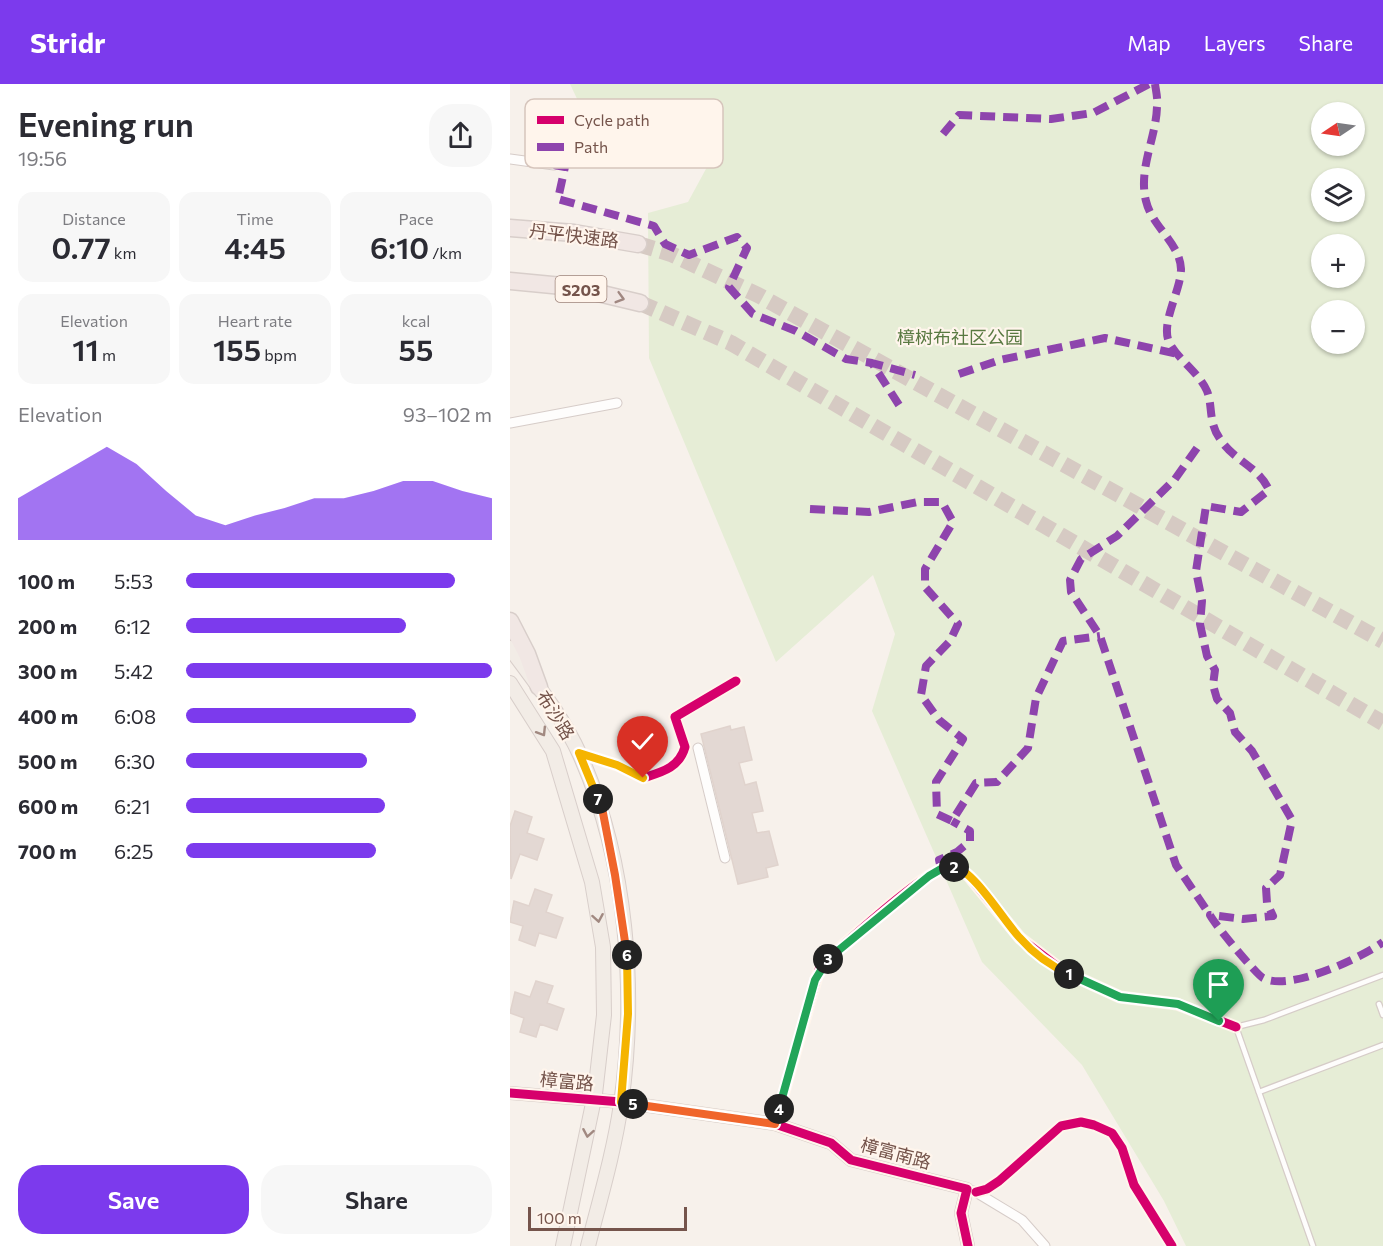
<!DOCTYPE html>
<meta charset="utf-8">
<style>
:root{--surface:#fff;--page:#f7f7f7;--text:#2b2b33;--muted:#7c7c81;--accent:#7c3aed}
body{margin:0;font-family:Commissioner,"Noto Sans SC",sans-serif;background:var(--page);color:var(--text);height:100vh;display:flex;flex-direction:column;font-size:22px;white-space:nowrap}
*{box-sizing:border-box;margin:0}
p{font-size:20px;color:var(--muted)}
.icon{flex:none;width:33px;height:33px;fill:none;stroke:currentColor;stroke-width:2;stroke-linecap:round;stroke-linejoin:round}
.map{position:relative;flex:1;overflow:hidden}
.sheet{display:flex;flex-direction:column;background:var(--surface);width:510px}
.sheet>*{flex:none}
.needle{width:39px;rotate:257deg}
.controls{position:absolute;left:801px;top:18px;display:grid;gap:12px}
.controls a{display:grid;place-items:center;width:54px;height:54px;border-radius:50%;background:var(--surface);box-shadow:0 2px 4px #0004;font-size:30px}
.scale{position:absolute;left:18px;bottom:15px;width:159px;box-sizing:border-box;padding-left:6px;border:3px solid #75544b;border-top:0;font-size:16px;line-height:21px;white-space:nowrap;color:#75544b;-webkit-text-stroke:4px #fff5ec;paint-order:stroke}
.pin{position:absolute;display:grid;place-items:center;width:51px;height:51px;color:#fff;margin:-62px -26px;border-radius:50% 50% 50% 0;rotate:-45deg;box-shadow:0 0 6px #0007}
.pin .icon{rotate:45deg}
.km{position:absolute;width:30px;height:30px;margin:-15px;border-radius:50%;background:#222;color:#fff;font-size:16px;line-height:30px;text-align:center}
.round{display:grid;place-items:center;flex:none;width:63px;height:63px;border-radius:24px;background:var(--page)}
.head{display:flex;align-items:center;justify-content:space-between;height:102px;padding:0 18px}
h1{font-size:33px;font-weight:600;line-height:45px}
.stats{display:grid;grid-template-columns:repeat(3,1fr);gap:9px;height:102px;padding:6px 18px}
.stats div{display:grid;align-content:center;border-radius:15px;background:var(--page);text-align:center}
.stats b{font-size:30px;font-weight:600}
.stats small{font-size:16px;font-weight:400}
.stats p{font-size:16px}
.chart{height:168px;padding:12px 18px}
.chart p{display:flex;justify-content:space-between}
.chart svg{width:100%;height:108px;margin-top:6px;fill:var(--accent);opacity:.7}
.action{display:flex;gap:12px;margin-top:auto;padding:12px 18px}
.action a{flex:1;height:69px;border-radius:24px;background:var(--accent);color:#fff;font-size:24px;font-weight:600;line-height:69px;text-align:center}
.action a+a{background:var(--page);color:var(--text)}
ul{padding:0 18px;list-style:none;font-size:20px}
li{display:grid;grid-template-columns:96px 72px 1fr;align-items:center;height:45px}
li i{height:15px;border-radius:8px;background:var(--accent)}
header{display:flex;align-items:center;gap:36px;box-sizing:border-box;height:84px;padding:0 30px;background:var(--accent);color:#fff}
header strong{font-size:28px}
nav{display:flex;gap:33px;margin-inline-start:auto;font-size:21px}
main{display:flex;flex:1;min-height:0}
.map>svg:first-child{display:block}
.green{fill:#e6edd6;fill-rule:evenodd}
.building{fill:#e3d8d3;stroke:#e0d3cd;stroke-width:1.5}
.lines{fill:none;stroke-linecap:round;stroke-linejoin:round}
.highway-tunnel{stroke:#d6cac3;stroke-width:16;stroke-dasharray:16 8;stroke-linecap:butt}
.lane-casing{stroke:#d6ccc8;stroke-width:7}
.street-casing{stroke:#d6ccc8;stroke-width:11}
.secondary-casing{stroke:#d6ccc7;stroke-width:14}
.primary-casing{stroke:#d8ceca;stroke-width:16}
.highway-casing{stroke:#d8ceca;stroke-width:19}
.lane{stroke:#fefdfc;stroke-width:4.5}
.street{stroke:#fefdfc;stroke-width:9}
.secondary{stroke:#fefdfc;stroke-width:12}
.primary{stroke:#f2ece6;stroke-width:14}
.highway{stroke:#f1e7e4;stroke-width:16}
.quiet{stroke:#8e44ad;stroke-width:8;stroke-dasharray:15 8;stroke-linecap:butt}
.cycleway-casing{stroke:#fff5ec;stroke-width:13}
.cycleway{stroke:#d6006c;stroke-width:9}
.oneway{stroke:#a08781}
.oneway2{stroke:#a18981}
.split-1-casing{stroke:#fff;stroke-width:12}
.split-2-casing{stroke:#fff;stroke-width:12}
.split-3-casing{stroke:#fff;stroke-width:12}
.split-4-casing{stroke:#fff;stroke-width:12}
.split-5-casing{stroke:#fff;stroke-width:12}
.split-6-casing{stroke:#fff;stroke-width:12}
.split-7-casing{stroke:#fff;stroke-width:12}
.split-8-casing{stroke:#fff;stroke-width:12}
.split-1{stroke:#22a559;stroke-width:8}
.split-2{stroke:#f5b400;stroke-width:8}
.split-3{stroke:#22a559;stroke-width:8}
.split-4{stroke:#22a559;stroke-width:8}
.split-5{stroke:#f0652b;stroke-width:8}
.split-6{stroke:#f5b400;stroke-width:8}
.split-7{stroke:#f0652b;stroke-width:8}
.split-8{stroke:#f5b400;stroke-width:8}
.labels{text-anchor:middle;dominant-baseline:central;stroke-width:4.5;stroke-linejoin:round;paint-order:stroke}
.shield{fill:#fff5ec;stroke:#9e847b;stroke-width:1.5}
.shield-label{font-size:16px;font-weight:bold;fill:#75544b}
.street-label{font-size:18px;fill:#75544b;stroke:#fff5ec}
.park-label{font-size:18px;fill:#5a7a42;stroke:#fff5ec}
.key{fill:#fff5ec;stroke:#d6c5bc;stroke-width:1.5}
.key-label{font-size:16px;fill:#75544b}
</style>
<header>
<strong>Stridr</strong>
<nav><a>Map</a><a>Layers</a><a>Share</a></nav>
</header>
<main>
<section class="sheet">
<div class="head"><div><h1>Evening run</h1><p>19:56</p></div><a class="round"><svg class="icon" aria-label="share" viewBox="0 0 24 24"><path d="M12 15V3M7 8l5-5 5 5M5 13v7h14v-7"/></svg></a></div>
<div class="stats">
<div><p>Distance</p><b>0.77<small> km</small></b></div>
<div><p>Time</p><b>4:45</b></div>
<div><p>Pace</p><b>6:10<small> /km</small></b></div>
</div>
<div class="stats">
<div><p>Elevation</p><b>11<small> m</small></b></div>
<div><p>Heart rate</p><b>155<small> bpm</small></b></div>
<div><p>kcal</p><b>55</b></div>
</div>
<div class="chart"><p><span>Elevation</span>93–102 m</p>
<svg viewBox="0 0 160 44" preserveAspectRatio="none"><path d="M0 44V27L10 20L20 13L30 6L40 13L50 24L60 34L70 38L80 34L90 31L100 27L110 27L120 24L130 20L140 20L150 24L160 27V44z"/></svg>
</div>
<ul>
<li><b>100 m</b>5:53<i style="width:88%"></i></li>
<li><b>200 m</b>6:12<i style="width:72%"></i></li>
<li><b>300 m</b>5:42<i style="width:100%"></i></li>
<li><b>400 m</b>6:08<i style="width:75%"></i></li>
<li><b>500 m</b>6:30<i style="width:59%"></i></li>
<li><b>600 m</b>6:21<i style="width:65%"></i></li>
<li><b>700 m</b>6:25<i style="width:62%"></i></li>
</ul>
<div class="action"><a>Save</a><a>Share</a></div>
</section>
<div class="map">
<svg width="873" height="1162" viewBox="0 0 873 1162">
<rect width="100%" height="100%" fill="#f7f1eb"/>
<!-- green -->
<path class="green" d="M60 0H873V1162H676L654 1117 572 981 472 878 362 627 385 550 363 491 266 578 139 274 138 129 178 118 197 83 188 40H79ZM812 28H844V62H812ZM812 94H844V128H812ZM812 160H844V194H812ZM812 226H844V260H812Z"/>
<!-- building -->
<g class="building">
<polygon points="220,642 221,646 234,643 242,676 229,679 235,701 246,698 253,727 242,729 247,749 259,747 268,781 256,784 258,793 228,800 191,650"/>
<polygon points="5,727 22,733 17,749 34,755 27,776 10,770 1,795 0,742"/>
<polygon points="25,805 42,811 36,828 53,834 46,854 29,849 25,862 9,856 13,842 0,838 4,817 19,822"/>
<polygon points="26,897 43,902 37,919 54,925 47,946 30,940 26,953 10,948 14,934 0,929 5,908 20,913"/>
</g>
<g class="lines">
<!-- highway-tunnel -->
<g class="highway-tunnel">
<polyline points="128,160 161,170 248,211 873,557"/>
<polyline points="130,219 221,259 873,639"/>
</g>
<defs>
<g id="lane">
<polyline points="869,920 873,931"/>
<polyline points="749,1008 873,961"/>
<polyline points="803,1162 726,943 754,936 873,891"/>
</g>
<g id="street">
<polyline points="0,75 44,81"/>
<polyline points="0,339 107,319"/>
<polyline points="188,664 215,774"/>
<path d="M69 669 107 681 133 694C152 688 169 684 175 663L165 633 226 597"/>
<path d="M265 1040 309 886 317 875C339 857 415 785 439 783 448 782 453 787 459 792L510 854 553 887 610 913 667 920 726 943"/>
<polyline points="464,1107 512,1136 535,1162"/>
<polyline points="466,1108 477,1105 489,1097 551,1042 571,1038 584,1041 602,1049 612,1064 624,1101 662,1162"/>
</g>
<polyline id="secondary" points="0,1009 111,1018 265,1040 321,1059 341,1076 457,1105 451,1129 458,1162"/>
<g id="primary">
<path d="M0 564C25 598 53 633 70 671 117 776 127 907 111 1020 104 1068 90 1115 78 1162"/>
<polyline points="0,599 43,667 82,798 93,863 94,931 85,1010 53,1162"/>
</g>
<g id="highway">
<polyline points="0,144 64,149 128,160"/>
<polyline points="0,197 63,203 130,219"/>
<polyline points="0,537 17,570 29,603"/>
</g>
</defs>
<!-- lane casing -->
<use href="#lane" class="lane-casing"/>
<!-- street casing -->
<use href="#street" class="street-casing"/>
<!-- secondary casing -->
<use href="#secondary" class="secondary-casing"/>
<!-- primary casing -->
<use href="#primary" class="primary-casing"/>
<!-- highway casing -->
<use href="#highway" class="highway-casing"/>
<!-- lane -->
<use href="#lane" class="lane"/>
<!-- street -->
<use href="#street" class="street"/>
<!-- secondary -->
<use href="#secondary" class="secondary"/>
<!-- primary -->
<use href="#primary" class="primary"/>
<!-- highway -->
<use href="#highway" class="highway"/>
<!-- quiet -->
<g class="quiet">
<path d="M645 0C646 7 648 15 647 23 646 54 628 85 636 117 642 143 670 159 671 185 671 207 649 241 660 260 670 277 689 289 697 307 703 322 698 338 710 355 724 377 748 382 759 406L731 428 696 422 686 487 692 517 690 540 697 572 705 586 703 601 707 615 720 629 725 648 742 667 782 736 770 791 756 804 757 819 763 832 733 835 700 831C705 841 746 890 753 894 779 908 851 874 873 858"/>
<polyline points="433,50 449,31 541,35 583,29 639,0"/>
<polyline points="44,81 55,83 48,115 144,142 155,160 179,171 227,153 237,164 219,203 243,230 286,247 336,275 362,279"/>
<polyline points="449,290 490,276 595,254 668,270"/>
<polyline points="389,321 362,279 405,291"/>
<polyline points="687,364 665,395 607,452 571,475 560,496 561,508 590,552 666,781 700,831"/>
<polyline points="300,425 359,428 408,418 432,418 443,438 415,485 415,503 448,540 440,557 416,582 411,611 429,636 453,655 426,698 427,730 442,737 466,699 487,698 518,664 526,614 553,557 590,552"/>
<polyline points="431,785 429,776 447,768 460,757 460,747 442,737"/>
</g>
<defs>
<g id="cycleway">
<path d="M69 669 107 681 133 694C152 688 169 684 175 663L165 633 226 597"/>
<polyline points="0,1009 111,1018 265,1040 321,1059 341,1076 457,1105 451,1129 458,1162"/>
<path d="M265 1040 309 886 317 875C339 857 415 785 439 783 448 782 453 787 459 792L510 854 553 887 610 913 667 920 726 943"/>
<polyline points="466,1108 477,1105 489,1097 551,1042 571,1038 584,1041 602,1049 612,1064 624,1101 662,1162"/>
</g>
</defs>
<!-- cycleway casing -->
<use href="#cycleway" class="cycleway-casing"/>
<!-- cycleway -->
<use href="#cycleway" class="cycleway"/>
</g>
<!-- one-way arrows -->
<defs><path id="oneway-chevron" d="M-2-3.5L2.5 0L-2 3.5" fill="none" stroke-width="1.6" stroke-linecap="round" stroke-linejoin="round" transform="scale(1.5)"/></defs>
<use class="oneway" href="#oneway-chevron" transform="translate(110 214) rotate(16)"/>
<g class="oneway2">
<use href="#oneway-chevron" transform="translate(32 648) rotate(58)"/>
<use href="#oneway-chevron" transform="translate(88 834) rotate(80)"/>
<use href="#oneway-chevron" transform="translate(78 1049) rotate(100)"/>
</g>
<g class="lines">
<defs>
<polyline id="split-1" points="559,890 610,913 668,920 709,937"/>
<path id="split-2" d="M444 783C464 786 495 839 510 854 523 869 541 882 559 890"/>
<polyline id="split-3" points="318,875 419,792 431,785 444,783"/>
<polyline id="split-4" points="269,1025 305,896 318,875"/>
<polyline id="split-5" points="123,1020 265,1040 269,1025"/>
<polyline id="split-6" points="117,871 118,930 111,1018 123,1020"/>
<polyline id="split-7" points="88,715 93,729 105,791 117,871"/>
<polyline id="split-8" points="88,715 69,669 107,681 133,694"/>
</defs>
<!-- split-1 casing -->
<use href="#split-1" class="split-1-casing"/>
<!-- split-2 casing -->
<use href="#split-2" class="split-2-casing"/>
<!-- split-3 casing -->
<use href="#split-3" class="split-3-casing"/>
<!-- split-4 casing -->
<use href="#split-4" class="split-4-casing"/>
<!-- split-5 casing -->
<use href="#split-5" class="split-5-casing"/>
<!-- split-6 casing -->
<use href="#split-6" class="split-6-casing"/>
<!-- split-7 casing -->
<use href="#split-7" class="split-7-casing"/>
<!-- split-8 casing -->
<use href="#split-8" class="split-8-casing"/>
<!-- split-1 -->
<use href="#split-1" class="split-1"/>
<!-- split-2 -->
<use href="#split-2" class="split-2"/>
<!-- split-3 -->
<use href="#split-3" class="split-3"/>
<!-- split-4 -->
<use href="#split-4" class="split-4"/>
<!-- split-5 -->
<use href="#split-5" class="split-5"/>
<!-- split-6 -->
<use href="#split-6" class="split-6"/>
<!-- split-7 -->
<use href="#split-7" class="split-7"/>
<!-- split-8 -->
<use href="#split-8" class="split-8"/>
</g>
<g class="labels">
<!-- shield labels -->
<rect class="shield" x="45.5" y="192" width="51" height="26" rx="4.5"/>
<g class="shield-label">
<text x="71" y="205">S203</text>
</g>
<!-- street labels -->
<g class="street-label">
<text transform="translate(64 151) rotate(7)">丹平快速路</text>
<text transform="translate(46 631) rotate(58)">布沙路</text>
<text transform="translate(57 997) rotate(5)">樟富路</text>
<text transform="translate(386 1069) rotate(15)">樟富南路</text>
</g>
<!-- park labels -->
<g class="park-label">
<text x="450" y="253">樟树布社区公园</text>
</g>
</g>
<!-- legend -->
<rect x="15" y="15" width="198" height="69" rx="9" class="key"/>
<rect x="27" y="32" width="27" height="8" fill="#d6006c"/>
<rect x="27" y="59" width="27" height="8" fill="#8e44ad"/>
<g class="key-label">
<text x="64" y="42">Cycle path</text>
<text x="64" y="69">Path</text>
</g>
</svg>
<div class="controls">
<a><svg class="needle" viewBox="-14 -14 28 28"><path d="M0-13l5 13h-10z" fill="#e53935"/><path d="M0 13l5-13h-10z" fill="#7c7c81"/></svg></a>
<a><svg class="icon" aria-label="layers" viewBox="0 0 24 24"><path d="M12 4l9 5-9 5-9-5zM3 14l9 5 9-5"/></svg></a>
<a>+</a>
<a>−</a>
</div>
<div class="scale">100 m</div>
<div class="pin" style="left:709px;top:937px;background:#1e9e55"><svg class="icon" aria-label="arrive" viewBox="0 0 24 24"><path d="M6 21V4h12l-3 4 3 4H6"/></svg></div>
<div class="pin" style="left:133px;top:694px;background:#d93025"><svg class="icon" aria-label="check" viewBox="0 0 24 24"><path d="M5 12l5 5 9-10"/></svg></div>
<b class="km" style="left:559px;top:890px">1</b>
<b class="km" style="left:444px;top:783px">2</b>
<b class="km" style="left:318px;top:875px">3</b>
<b class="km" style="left:269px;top:1025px">4</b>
<b class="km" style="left:123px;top:1020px">5</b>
<b class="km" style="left:117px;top:871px">6</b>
<b class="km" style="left:88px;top:715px">7</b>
</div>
</main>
